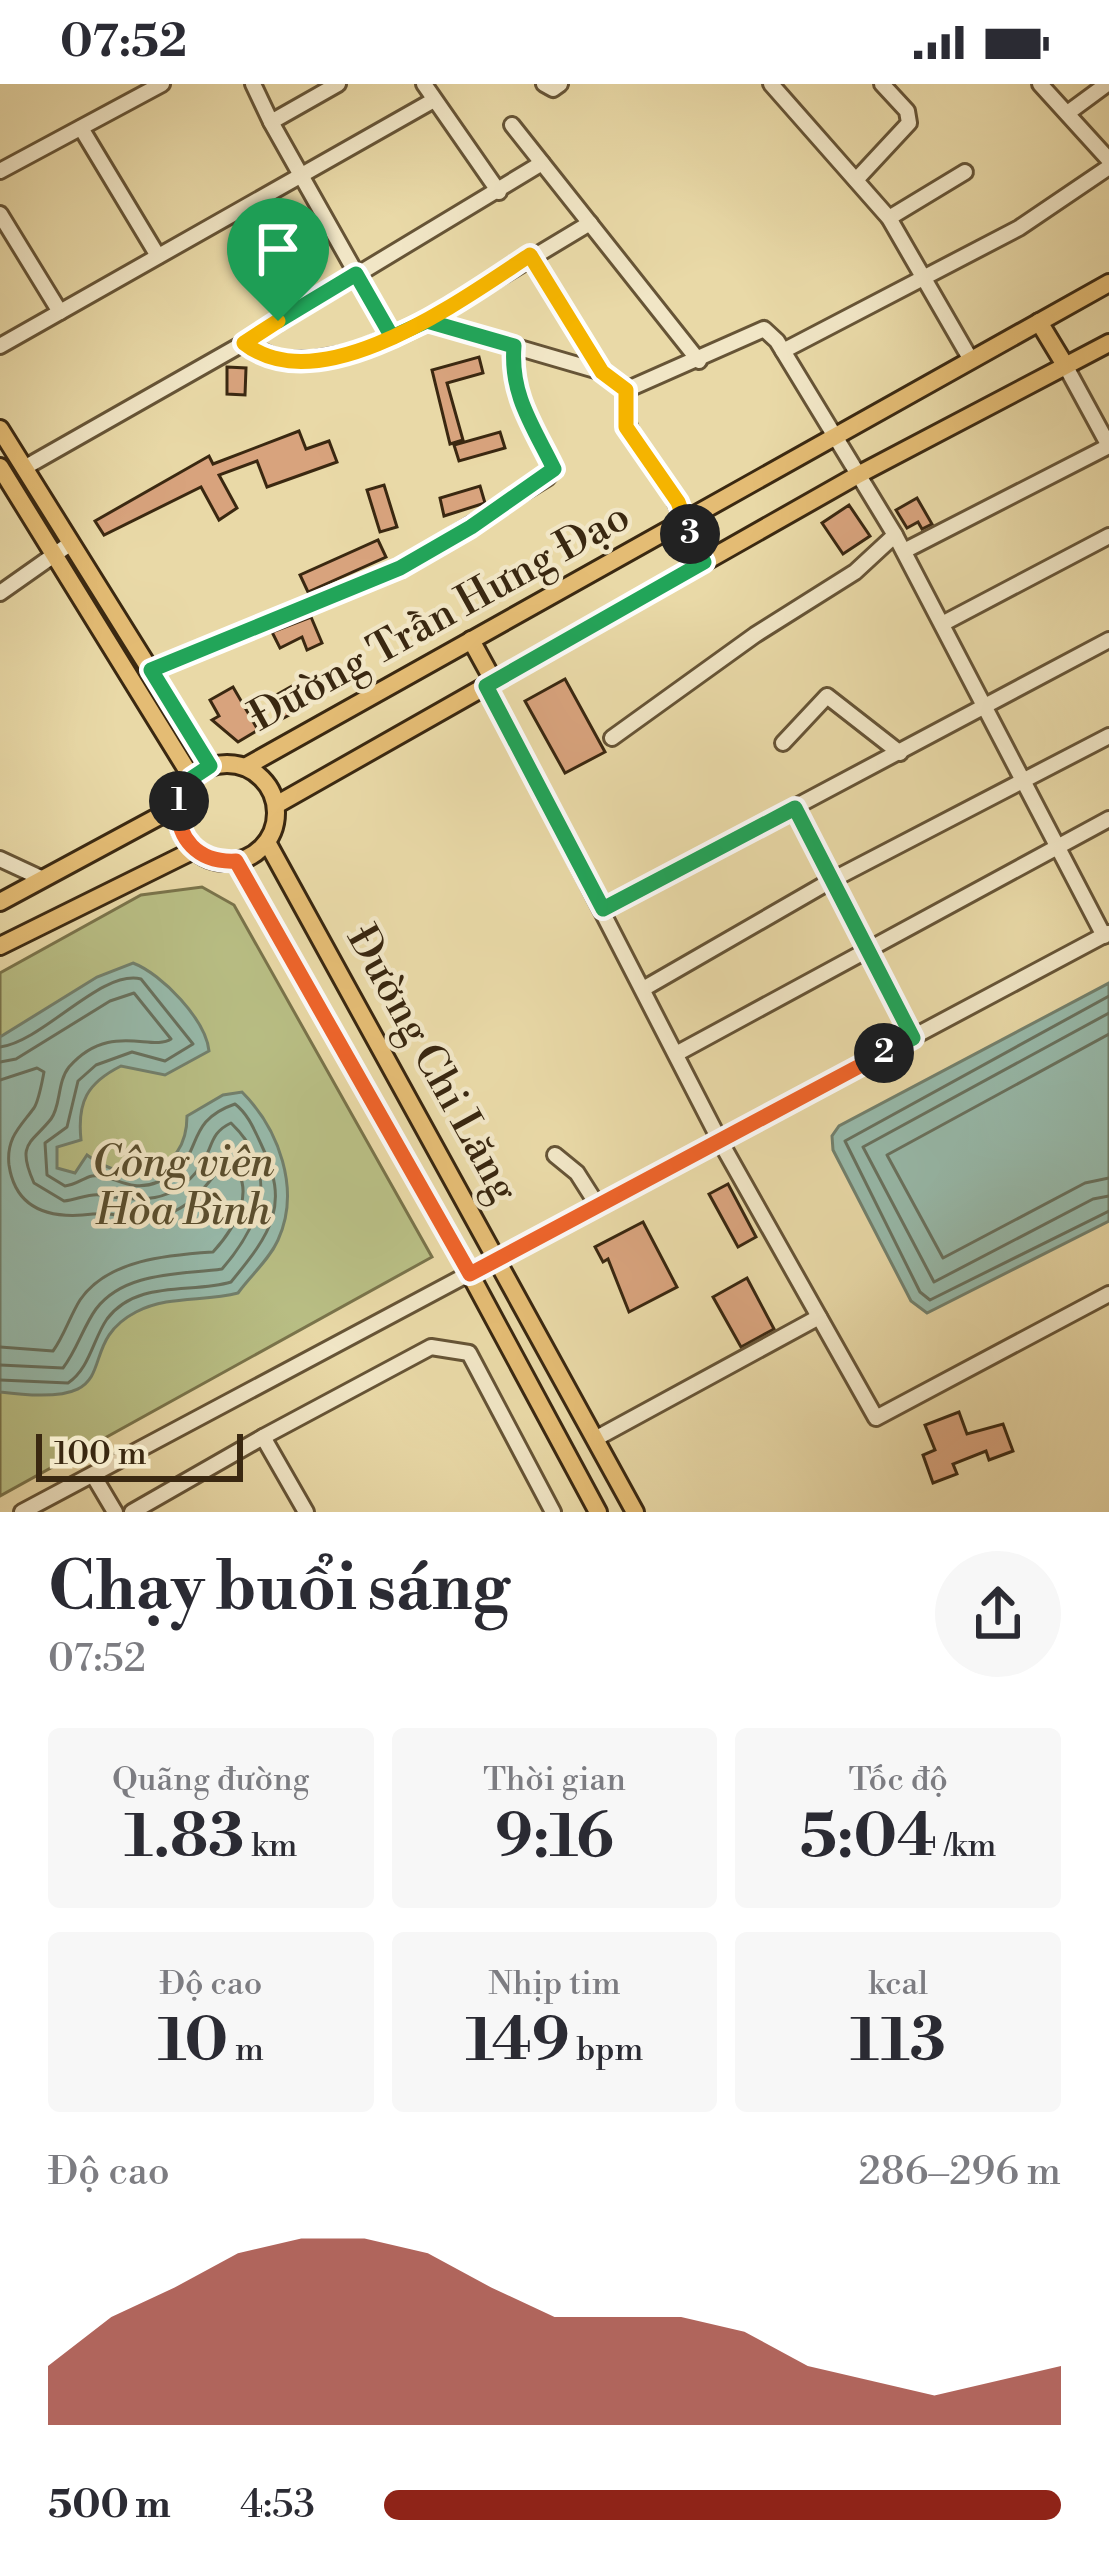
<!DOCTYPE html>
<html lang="vi">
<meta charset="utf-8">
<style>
:root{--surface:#fff;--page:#f7f7f7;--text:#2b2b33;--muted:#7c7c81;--accent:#8f2418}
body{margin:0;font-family:"Libre Bodoni",serif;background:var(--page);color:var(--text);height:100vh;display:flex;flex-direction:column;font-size:45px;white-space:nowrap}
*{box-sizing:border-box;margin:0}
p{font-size:39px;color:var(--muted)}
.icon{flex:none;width:66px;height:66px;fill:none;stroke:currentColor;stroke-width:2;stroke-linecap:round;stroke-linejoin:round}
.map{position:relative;height:1428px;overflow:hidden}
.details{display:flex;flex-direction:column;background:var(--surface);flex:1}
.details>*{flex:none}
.scale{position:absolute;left:36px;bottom:30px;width:207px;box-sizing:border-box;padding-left:12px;border:6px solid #3a2811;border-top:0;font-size:33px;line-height:42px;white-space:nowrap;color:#3a2811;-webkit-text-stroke:9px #f1e6c6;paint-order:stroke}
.pin{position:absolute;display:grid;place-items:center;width:102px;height:102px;color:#fff;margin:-123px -51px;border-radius:50% 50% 50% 0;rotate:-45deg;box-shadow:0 0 12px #0007}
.pin .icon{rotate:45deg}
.km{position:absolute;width:60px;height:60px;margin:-30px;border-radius:50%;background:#222;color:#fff;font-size:33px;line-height:60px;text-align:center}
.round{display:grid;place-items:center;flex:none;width:126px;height:126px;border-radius:63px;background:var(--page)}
.headline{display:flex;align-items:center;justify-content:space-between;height:204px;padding:0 48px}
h1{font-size:66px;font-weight:800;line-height:90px}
.figures{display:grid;grid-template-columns:repeat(3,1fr);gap:18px;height:204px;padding:12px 48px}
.figures div{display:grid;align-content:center;border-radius:12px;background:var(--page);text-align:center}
.figures b{font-size:60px;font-weight:800}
.figures small{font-size:33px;font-weight:400}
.figures p{font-size:33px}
.chart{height:336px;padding:24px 48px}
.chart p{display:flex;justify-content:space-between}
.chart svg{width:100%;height:216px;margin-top:12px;fill:var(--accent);opacity:.7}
ul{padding:0 48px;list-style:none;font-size:39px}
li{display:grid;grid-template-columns:192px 144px 1fr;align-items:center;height:90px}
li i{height:30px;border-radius:15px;background:var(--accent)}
.status{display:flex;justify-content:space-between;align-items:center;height:84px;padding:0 60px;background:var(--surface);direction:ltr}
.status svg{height:33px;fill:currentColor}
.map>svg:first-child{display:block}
.green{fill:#b9bf85;stroke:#7a744b;stroke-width:3}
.water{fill:#97baab;stroke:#72806d;stroke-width:3}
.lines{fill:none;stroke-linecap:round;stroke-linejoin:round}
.shore{stroke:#68715e;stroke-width:3}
.building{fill:#d8a37d;stroke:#3a2811;stroke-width:3}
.minor-casing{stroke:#665436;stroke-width:20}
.major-casing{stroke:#3a2811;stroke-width:22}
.minor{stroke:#f1e6c6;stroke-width:14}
.major{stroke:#e4bc74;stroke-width:16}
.split-1-casing{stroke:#fff;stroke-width:24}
.split-2-casing{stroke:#fff;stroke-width:24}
.split-3-casing{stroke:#fff;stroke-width:24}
.split-4-casing{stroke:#fff;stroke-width:24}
.split-1{stroke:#22a559;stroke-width:15}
.split-2{stroke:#f0652b;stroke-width:15}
.split-3{stroke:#22a559;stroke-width:15}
.split-4{stroke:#f5b400;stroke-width:15}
.labels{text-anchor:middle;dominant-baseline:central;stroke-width:9;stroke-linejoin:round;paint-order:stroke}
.street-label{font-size:42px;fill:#3a2811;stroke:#f1e6c6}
.park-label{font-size:42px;font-style:italic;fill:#5a4e2e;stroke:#f1e6c6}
</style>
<div class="status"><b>07:52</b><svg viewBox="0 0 49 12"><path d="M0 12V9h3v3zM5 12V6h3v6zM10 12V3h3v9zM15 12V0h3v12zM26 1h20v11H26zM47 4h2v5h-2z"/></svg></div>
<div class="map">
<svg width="1109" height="1428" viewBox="0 0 1109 1428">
<rect width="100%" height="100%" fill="#e9d9a7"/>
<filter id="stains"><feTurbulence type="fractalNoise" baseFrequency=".00167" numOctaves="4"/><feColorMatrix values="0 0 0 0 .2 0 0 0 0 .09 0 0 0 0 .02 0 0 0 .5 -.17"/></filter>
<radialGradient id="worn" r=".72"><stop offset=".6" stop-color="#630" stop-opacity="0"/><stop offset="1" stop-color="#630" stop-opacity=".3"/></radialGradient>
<!-- green -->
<polygon class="green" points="202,803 234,821 432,1173 0,1412 0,889 141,811"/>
<!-- water -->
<g class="water">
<path d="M133 879C162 890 206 936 209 967L165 991 121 982C87 999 77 1018 81 1056L57 1063V1084L75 1089 87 1071C128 1103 187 1092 187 1032L223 1011 242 1008C279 1045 301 1106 278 1156 269 1176 251 1191 238 1209 204 1218 169 1211 136 1228 67 1264 137 1326 0 1308V953L97 893Z"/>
<polygon points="1109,899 1109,1137 927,1229 911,1217 833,1066 832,1052 839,1042"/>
</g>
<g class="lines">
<!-- shore -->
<g class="shore">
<polyline points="1109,912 845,1057 920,1208 930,1216 1109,1127"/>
<polyline points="1109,929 863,1063 934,1198 1093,1115 1109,1112"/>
<polyline points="1109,950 887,1071 943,1174 1085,1099 1109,1094"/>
<path d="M0 963C44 957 101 885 141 895L193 960 165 977 132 968 96 981 78 997 67 1043 45 1059 47 1091 65 1102C76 1101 83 1094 92 1092 113 1089 128 1110 158 1098 208 1078 179 1039 235 1020 248 1030 254 1045 261 1060 291 1122 271 1149 231 1198 192 1210 137 1195 107 1235 93 1255 90 1284 68 1299L0 1296"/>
<path d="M0 978 16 975 110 917 134 909 171 955C152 968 109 937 69 983 57 998 61 1022 51 1035 31 1060 16 1059 34 1099L64 1117C76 1116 90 1109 100 1111 139 1118 174 1120 200 1083 213 1065 209 1049 231 1039 281 1087 261 1140 222 1185 181 1191 125 1187 96 1225 83 1243 77 1266 63 1284L0 1281"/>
<path d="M0 996 37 984 44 988C42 998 39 1016 34 1024 20 1043 6 1054 9 1081 16 1129 55 1135 93 1130 122 1127 145 1142 175 1127 201 1114 210 1094 228 1076 259 1103 236 1143 213 1168 169 1171 108 1175 80 1216 70 1232 64 1252 53 1267L0 1263"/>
</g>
</g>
<!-- building -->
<g class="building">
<polygon points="479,273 483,289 447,299 463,356 450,360 432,286"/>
<polygon points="227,283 246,284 245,311 227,310"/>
<polygon points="299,347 306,365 329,357 337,378 267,403 257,377 219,391 237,424 219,436 201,403 104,451 95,437 209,372 213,380"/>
<polygon points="500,348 505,364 459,377 454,361"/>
<polygon points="384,401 397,443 380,448 367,406"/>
<polygon points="480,402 485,419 444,432 440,414"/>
<polygon points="917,414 932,440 922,445 918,438 907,444 896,426"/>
<polygon points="849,421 870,452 843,470 822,439"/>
<polygon points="378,456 386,473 308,508 300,491"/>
<polygon points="311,533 322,559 307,566 302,553 280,564 272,548"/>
<polygon points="565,595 605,668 565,689 525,617"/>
<polygon points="292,602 304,623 280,636 269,615"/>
<polygon points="233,603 258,646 238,658 212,636 219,632 210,616"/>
<polygon points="728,1100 756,1153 738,1163 709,1110"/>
<polygon points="643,1138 677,1203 629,1228 608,1175 603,1178 595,1163"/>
<polygon points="747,1194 774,1245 741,1263 713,1213"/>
<polygon points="959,1328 967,1350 1003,1340 1013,1367 989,1376 986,1367 953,1380 957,1390 933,1399 923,1371 935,1366 925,1341"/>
</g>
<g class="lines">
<defs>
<g id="minor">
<polyline points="253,0 271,38 338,0"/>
<polyline points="424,0 499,108"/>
<polyline points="544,0 553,5 560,0"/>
<polyline points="771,0 889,134 971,276"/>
<polyline points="1040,0 1109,76"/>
<polyline points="1069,28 1107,0"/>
<polyline points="271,38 392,253"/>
<polyline points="512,41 699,277"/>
<polyline points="81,44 158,172"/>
<polyline points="0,87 162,0"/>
<polyline points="856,96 909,39 907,27 882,0"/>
<polyline points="0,130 60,228"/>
<polyline points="889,134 965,88"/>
<polyline points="530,171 602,288"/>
<polyline points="427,237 590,139"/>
<polyline points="244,259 542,79"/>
<polyline points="0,262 434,16"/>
<polyline points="783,267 1019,144 1109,83"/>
<polyline points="1065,281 1109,362"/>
<path d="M626 306C617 362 670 388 683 437"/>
<polyline points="24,384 244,259 281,276 314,275 354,268 427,237 602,288 626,306 764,245 777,257 895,451 1104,852"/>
<polyline points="904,467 1109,362"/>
<polyline points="0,509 71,459"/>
<polyline points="942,540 1109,452"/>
<path d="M150 586 400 484 547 394 554 385C533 343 510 311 514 262"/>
<polyline points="486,602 720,1057 876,1334 1109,1210"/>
<polyline points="612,654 755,551 855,488 895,451"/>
<polyline points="783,659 827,612 900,669"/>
<polyline points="795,724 913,954"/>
<polyline points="0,775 43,795"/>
<polyline points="603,825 1109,556"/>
<polyline points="643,905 832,796 1109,652"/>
<polyline points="676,970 1109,735"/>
<polyline points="555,1071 577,1089 598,1122"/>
<polyline points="263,1353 431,1263 469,1269 553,1428"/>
<polyline points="595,1355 819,1233"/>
<polyline points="93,1391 115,1428"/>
<polyline points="22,1428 1108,849"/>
<polyline points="132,1428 263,1353 306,1428"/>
</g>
<g id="major">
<polyline points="1039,238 1065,281"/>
<polyline points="0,345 210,682"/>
<polyline points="0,383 192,694"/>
<polyline points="683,437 704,478"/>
<polyline points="471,556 494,598"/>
<circle cx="227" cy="729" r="49"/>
<polyline points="245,683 1109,199"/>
<polyline points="276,721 856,392 1109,259"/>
<polyline points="267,758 635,1428"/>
<polyline points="236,777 470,1190 598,1428"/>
<polyline points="0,818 178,722"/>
<polyline points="0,862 194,766"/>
</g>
</defs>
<!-- minor casing -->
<use href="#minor" class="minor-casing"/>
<!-- major casing -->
<use href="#major" class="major-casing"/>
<!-- minor -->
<use href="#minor" class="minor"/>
<!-- major -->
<use href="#major" class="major"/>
</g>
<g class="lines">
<defs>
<path id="split-1" d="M179 717 192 694 210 682 151 586 400 484 471 443 554 385C533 342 510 311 514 262L427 237 392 253 356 190 278 237"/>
<path id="split-2" d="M179 717C174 755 199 779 236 777L470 1190 884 969"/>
<polyline id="split-3" points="690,450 704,478 486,602 603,825 795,724 913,954 884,969"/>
<path id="split-4" d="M278 237 244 259C321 320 464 214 530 171L602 288 626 306V343L678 418 690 450"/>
</defs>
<!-- split-1 casing -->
<use href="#split-1" class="split-1-casing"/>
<!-- split-2 casing -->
<use href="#split-2" class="split-2-casing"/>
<!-- split-3 casing -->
<use href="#split-3" class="split-3-casing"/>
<!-- split-4 casing -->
<use href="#split-4" class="split-4-casing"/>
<!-- split-1 -->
<use href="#split-1" class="split-1"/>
<!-- split-2 -->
<use href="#split-2" class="split-2"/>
<!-- split-3 -->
<use href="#split-3" class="split-3"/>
<!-- split-4 -->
<use href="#split-4" class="split-4"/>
</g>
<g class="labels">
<!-- street labels -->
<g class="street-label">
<text transform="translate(440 533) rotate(-29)">Đường Trần Hưng Đạo</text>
<text transform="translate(432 980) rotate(61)">Đường Chi Lăng</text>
</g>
<!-- park labels -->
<g class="park-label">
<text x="183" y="1079">Công viên<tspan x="183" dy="48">Hòa Bình</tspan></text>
</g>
</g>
<rect width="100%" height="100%" filter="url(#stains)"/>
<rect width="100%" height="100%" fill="url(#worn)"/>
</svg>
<div class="scale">100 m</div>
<div class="pin" style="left:278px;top:237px;background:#1e9e55"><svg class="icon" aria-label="arrive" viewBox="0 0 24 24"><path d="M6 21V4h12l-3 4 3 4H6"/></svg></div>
<b class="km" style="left:179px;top:717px">1</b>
<b class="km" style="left:884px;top:969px">2</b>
<b class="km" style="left:690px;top:450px">3</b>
</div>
<section class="details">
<div class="headline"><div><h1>Chạy buổi sáng</h1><p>07:52</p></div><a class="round"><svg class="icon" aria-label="share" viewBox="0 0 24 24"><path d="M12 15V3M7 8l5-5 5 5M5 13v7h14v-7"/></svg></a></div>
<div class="figures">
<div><p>Quãng đường</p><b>1.83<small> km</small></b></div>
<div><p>Thời gian</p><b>9:16</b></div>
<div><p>Tốc độ</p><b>5:04<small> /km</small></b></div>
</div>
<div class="figures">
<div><p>Độ cao</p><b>10<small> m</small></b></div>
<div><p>Nhịp tim</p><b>149<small> bpm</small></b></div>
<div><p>kcal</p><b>113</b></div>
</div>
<div class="chart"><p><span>Độ cao</span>286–296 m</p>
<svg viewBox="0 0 160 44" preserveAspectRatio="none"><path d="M0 44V32L10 22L20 16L30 9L40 6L50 6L60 9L70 16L80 22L90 22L100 22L110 25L120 32L130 35L140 38L150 35L160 32V44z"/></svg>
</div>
<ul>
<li><b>500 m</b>4:53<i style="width:100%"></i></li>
</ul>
</section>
